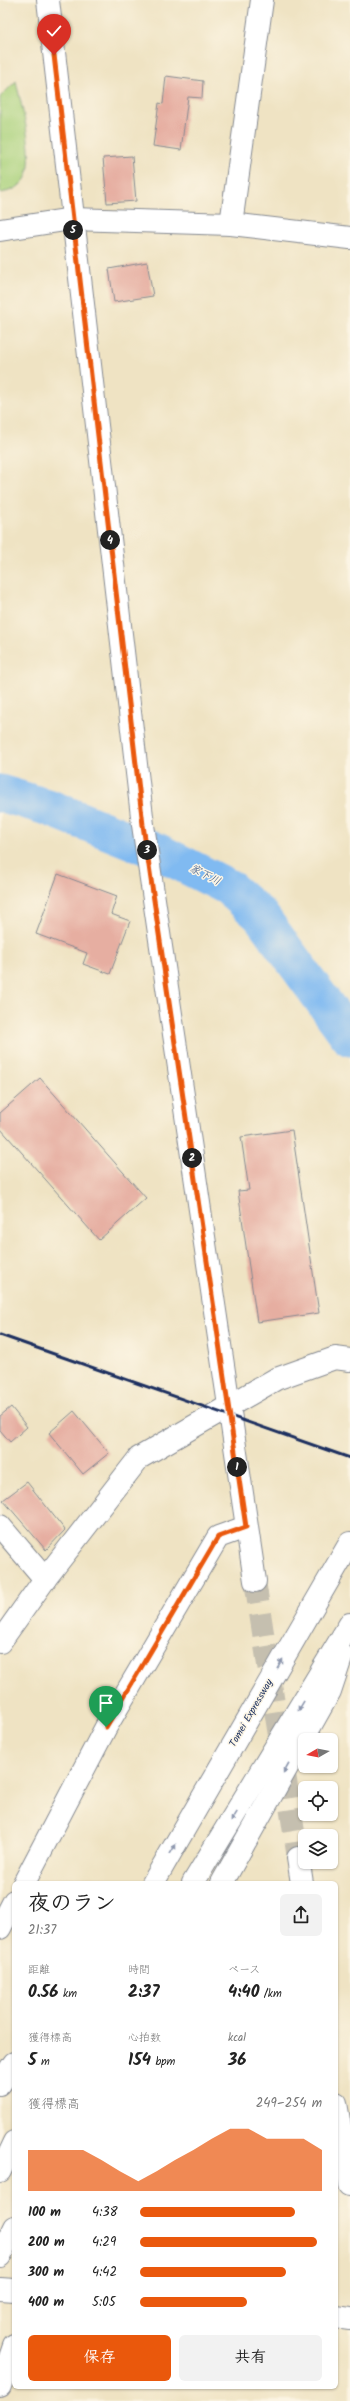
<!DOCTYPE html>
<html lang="ja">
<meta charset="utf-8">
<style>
:root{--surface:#fff;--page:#f2f2f2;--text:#222;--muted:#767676;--accent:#ea580c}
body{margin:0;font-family:Kalam,"Klee One",sans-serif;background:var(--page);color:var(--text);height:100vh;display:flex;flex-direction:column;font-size:15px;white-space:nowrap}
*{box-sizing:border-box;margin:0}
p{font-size:13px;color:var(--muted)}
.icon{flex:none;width:22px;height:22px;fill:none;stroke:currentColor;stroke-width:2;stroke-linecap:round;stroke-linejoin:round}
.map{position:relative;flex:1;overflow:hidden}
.panel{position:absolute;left:12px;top:1881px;width:326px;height:508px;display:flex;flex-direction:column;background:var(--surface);border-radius:6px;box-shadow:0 1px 3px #0004}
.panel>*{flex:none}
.needle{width:26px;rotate:261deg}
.fabs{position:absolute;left:298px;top:1733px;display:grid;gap:8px}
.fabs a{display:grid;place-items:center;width:40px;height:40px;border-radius:6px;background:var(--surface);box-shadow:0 1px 3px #0004;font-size:20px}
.pin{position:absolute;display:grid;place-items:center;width:34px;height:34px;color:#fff;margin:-41px -17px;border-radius:50% 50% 50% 0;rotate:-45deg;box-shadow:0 0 4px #0007}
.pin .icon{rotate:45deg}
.km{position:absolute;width:20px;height:20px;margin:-10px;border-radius:50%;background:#222;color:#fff;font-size:11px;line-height:20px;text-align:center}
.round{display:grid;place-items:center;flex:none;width:42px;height:42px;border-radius:6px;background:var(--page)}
.head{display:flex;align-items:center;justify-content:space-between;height:68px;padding:0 16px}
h1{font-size:22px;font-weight:800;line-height:30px}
.figures{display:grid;grid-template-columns:repeat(3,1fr);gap:6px;height:68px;padding:4px 16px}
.figures div{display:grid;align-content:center}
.figures b{font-size:17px;font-weight:800}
.figures small{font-size:11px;font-weight:400}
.figures p{font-size:11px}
.chart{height:112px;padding:8px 16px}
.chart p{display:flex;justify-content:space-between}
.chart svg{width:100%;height:72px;margin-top:4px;fill:var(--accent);opacity:.7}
.action{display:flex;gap:8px;margin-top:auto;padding:8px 16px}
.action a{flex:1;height:46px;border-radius:6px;background:var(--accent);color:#fff;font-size:16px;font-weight:800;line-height:46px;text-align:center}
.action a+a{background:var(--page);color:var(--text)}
ul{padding:0 16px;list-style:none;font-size:13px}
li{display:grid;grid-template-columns:64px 48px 1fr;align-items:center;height:30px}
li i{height:10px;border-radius:5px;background:var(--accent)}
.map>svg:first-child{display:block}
.green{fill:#aad27c;stroke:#62806d}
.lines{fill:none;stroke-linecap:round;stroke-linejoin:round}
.river{stroke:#80baf1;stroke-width:37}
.building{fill:#e6aea1}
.secondary-tunnel{stroke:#c5bfaf;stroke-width:22;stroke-dasharray:22 11;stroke-linecap:butt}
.street-casing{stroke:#858990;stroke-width:24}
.secondary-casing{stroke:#858990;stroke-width:24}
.primary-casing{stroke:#858990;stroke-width:24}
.highway-casing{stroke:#858990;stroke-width:24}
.street{stroke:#fff;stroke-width:22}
.secondary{stroke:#fff;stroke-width:22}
.primary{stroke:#fff;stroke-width:22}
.highway{stroke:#fff;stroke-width:22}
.rail{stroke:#1b2f5e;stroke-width:3}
.oneway{fill:#8d97ae}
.route-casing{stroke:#fff;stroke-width:8}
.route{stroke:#ea580c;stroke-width:5}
.labels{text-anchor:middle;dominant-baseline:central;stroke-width:3;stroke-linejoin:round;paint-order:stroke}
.street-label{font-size:10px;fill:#1b2f5e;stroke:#fcf5e5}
.water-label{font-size:11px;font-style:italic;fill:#39598a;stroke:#fcf5e5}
</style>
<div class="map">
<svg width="350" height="2401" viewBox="0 0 350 2401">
<rect width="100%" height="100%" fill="#fcf5e5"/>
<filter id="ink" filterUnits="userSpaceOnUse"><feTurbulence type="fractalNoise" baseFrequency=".025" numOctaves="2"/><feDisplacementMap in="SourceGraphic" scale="8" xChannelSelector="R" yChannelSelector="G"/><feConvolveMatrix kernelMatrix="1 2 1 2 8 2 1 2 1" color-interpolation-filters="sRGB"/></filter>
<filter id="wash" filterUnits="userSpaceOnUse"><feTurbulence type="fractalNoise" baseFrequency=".012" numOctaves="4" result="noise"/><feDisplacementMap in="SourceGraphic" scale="16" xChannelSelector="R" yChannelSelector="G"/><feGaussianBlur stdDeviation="0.9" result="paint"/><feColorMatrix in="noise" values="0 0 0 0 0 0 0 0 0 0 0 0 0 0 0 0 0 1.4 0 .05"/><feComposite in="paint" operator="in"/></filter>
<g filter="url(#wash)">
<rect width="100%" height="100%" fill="#efe3c3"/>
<!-- green -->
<path class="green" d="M16 81C20 102 40 167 22 183 17 189 8 192 0 193V97Z"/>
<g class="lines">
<!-- river -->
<polyline class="river" points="0,793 50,808 157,851 228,887 260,915 350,1038"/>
</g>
<g id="blocks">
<!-- building -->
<g class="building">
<polygon points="166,76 203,81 202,98 188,97 181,150 153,146 159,103 163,104"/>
<polygon points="132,156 136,201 107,203 103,158"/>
<polygon points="147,262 153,296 114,302 109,269"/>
<polygon points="58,874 117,896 111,914 130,921 110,974 83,964 87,953 36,934"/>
<polygon points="40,1078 146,1198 99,1240 0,1128 0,1113"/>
<polygon points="292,1130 319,1313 257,1322 238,1191 249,1190 241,1137"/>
<polygon points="11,1407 27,1427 10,1442 0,1430 0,1416"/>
<polygon points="74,1411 109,1453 83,1474 49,1433"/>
<polygon points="27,1482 65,1530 46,1550 3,1500"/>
</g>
</g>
</g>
<g filter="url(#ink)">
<use href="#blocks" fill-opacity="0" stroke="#858990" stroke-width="1"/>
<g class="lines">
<!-- secondary-tunnel -->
<polyline class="secondary-tunnel" points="255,1581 298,1858"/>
<defs>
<g id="street">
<polyline points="72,219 231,224 350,238"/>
<polyline points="231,224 262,0"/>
<polyline points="0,1526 45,1579"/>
<polyline points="0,1642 45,1579 139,1458 276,1379 335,1358 350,1360"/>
<polyline points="24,1883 106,1727 218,1537 246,1527"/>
<polyline points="0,1928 14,1901"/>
</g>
<g id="secondary">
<polyline points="48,0 143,825 255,1581"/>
<polyline points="0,230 72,219"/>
<polyline points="298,1858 302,1883"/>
<polyline points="336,2103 350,2185"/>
</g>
<g id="primary">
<polyline points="0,2289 14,2290"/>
<polyline points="336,2317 350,2319"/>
</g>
<g id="highway">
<polyline points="153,1883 350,1543"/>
<polyline points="193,1883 350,1624"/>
<polyline points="222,1883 330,1691 342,1655"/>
<polyline points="0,2084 14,2063"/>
<polyline points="0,2171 14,2142"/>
<polyline points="0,2256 14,2227"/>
<polyline points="0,2386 14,2345"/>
</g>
</defs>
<!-- street casing -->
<use href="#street" class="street-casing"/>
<!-- secondary casing -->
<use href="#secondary" class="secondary-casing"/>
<!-- primary casing -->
<use href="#primary" class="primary-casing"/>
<!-- highway casing -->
<use href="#highway" class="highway-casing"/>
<!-- street -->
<use href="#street" class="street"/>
<!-- secondary -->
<use href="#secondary" class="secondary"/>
<!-- primary -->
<use href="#primary" class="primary"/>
<!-- highway -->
<use href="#highway" class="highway"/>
<!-- rail -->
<polyline class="rail" points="0,1335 350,1458"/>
</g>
<!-- one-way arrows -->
<defs><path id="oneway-solid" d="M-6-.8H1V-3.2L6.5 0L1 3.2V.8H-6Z"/></defs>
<g class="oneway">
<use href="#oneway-solid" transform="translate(280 1664) rotate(-60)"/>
<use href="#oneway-solid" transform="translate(301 1706) rotate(121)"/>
<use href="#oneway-solid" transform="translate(286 1768) rotate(119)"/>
<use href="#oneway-solid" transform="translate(234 1817) rotate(122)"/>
<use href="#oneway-solid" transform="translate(173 1849) rotate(-60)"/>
</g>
</g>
<g class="lines" filter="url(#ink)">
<defs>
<polyline id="route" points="54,55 143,825 246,1527 218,1537 106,1727"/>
</defs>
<!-- route casing -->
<use href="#route" class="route-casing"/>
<!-- route -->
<use href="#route" class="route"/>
</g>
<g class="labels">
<!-- street labels -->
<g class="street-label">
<text transform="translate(251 1713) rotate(-60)">Tomei Expressway</text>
</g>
<!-- water labels -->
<g class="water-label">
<text transform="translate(205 875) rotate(27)">家下川</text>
</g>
</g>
</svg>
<div class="fabs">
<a><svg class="needle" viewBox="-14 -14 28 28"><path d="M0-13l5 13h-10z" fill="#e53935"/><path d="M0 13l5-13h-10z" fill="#767676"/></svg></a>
<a><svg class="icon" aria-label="locate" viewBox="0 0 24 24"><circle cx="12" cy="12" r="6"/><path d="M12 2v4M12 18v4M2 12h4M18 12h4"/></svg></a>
<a><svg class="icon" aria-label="layers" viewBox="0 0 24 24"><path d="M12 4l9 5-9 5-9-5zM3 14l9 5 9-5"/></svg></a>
</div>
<div class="pin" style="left:106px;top:1727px;background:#1e9e55"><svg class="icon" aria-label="arrive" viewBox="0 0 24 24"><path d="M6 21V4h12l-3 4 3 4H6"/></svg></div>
<div class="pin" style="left:54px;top:55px;background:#d93025"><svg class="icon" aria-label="check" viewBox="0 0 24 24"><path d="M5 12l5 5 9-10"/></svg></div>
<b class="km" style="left:237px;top:1467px">1</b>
<b class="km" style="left:192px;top:1158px">2</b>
<b class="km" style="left:147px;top:850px">3</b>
<b class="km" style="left:110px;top:540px">4</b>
<b class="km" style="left:73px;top:230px">5</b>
<section class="panel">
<div class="head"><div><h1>夜のラン</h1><p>21:37</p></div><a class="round"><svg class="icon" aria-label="share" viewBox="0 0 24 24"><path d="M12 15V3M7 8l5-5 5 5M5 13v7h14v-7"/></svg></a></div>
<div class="figures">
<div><p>距離</p><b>0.56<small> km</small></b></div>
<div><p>時間</p><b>2:37</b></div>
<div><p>ペース</p><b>4:40<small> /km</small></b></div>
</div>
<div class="figures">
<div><p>獲得標高</p><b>5<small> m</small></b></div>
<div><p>心拍数</p><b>154<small> bpm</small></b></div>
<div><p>kcal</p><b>36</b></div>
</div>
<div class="chart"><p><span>獲得標高</span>249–254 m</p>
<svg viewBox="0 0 160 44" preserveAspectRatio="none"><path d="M0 44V19L10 19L20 19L30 19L40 25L50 32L60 38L70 32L80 25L90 19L100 12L110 6L120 6L130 12L140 12L150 12L160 19V44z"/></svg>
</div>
<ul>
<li><b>100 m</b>4:38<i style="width:85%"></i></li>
<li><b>200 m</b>4:29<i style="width:97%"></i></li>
<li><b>300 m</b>4:42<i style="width:80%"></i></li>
<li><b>400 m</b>5:05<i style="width:59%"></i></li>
</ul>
<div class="action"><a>保存</a><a>共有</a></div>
</section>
</div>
